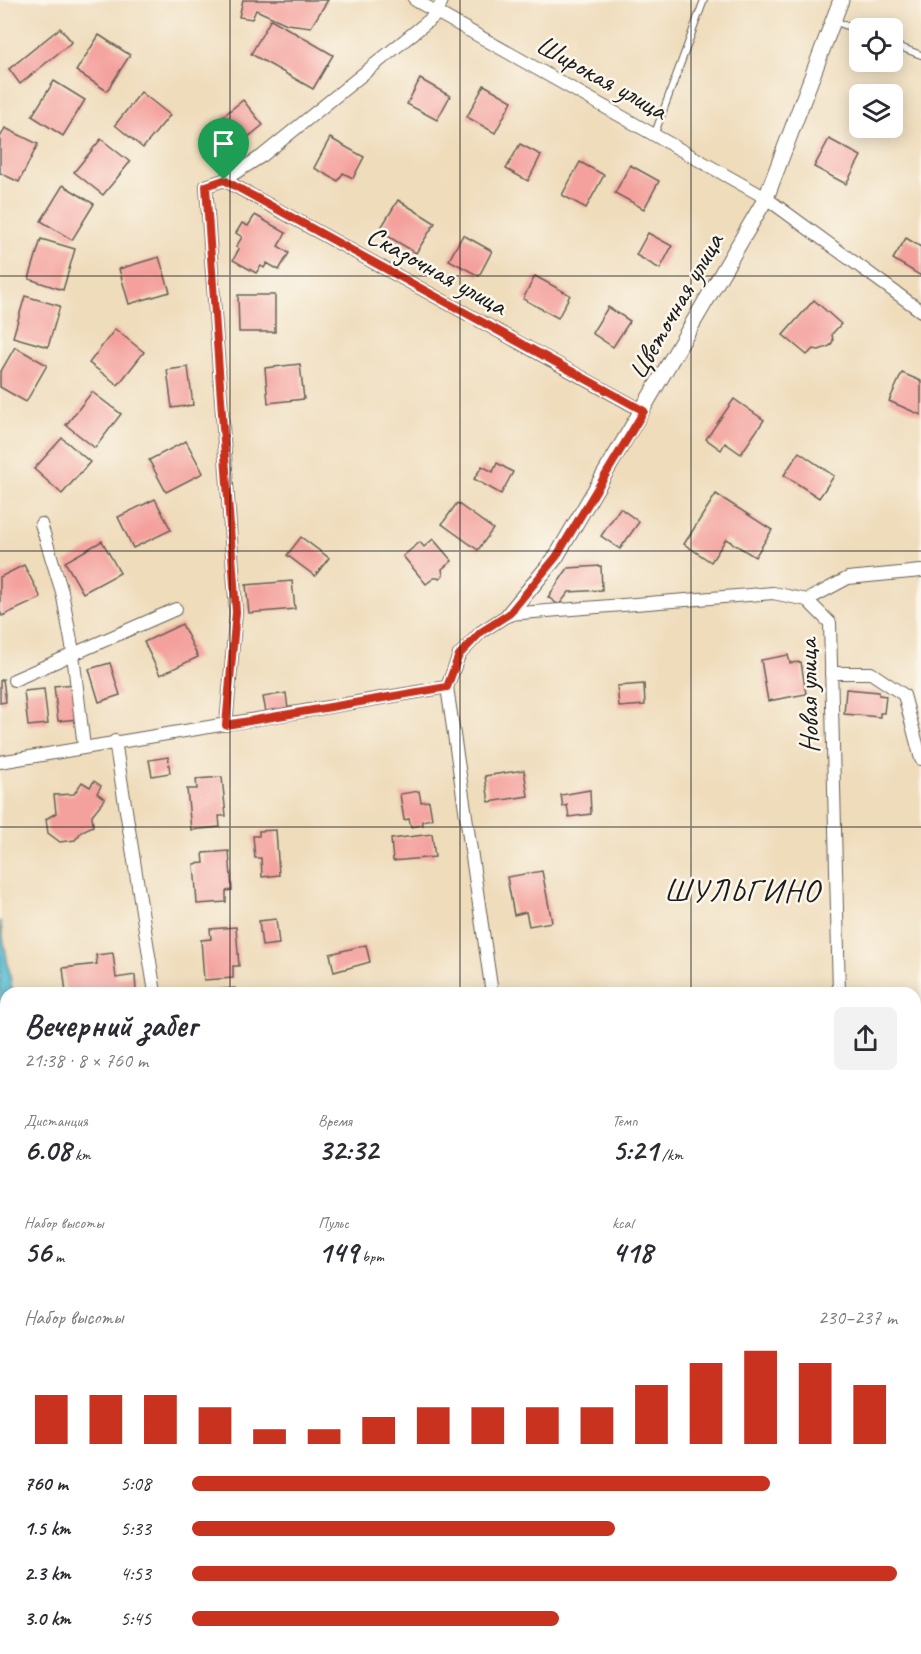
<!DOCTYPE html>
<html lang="ru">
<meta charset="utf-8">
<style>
:root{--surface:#fff;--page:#f2f2f3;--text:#2b2b33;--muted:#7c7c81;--accent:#c8321e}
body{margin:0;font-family:Caveat,sans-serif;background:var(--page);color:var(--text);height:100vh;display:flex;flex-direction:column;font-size:22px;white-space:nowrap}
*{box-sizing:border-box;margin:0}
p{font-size:20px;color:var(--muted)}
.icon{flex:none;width:33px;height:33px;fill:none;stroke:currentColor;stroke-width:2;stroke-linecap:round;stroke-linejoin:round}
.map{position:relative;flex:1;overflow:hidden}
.panel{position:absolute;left:0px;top:987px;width:921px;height:668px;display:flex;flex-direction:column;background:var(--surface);border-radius:18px 18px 0 0;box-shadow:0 3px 15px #0003}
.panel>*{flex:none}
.controls{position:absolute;left:849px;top:18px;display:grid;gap:12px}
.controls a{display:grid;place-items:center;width:54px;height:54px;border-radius:9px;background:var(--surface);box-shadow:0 3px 15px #0003;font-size:30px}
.pin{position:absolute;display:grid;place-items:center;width:51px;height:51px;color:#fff;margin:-62px -26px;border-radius:50% 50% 50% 0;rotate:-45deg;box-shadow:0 0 6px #0007}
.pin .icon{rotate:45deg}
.round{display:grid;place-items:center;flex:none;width:63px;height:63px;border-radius:9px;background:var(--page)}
.head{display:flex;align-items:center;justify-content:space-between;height:102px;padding:0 24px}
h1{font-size:33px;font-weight:700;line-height:45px}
.stats{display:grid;grid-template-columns:repeat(3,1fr);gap:9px;height:102px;padding:6px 24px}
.stats div{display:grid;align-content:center}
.stats b{font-size:30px;font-weight:700}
.stats small{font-size:16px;font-weight:400}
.stats p{font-size:16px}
.chart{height:168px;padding:12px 24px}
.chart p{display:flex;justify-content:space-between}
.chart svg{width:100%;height:108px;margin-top:6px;stroke:var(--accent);stroke-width:6}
ul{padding:0 24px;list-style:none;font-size:20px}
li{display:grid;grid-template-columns:96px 72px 1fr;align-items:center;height:45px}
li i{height:15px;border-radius:8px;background:var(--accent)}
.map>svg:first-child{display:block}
.green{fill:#acbd60;stroke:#646c3e;stroke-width:1.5}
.water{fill:#54bcd1;stroke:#386c76;stroke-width:1.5}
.building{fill:#f4a19d}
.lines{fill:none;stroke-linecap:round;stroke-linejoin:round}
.service-casing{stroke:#665f54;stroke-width:8}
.minor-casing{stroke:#665f54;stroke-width:14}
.tertiary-casing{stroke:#665f54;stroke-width:17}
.service{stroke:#fff;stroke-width:6}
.minor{stroke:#fff;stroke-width:12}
.tertiary{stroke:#fff;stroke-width:15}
.route-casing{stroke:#fff;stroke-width:12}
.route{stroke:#c8321e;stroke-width:8}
.grid{fill:none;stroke:#1c1c1c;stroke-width:1.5;stroke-opacity:0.55}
.labels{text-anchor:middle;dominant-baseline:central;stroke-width:5;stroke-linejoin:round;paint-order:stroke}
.street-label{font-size:28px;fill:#1c1c1c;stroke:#fbf7ec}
.quarter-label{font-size:32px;letter-spacing:1.5px;fill:#1c1c1c;stroke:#fbf7ec}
</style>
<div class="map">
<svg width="921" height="1654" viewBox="0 0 921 1654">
<rect width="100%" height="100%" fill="#fbf7ec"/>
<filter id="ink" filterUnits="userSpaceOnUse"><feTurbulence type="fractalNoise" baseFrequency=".0167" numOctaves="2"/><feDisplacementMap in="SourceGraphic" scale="12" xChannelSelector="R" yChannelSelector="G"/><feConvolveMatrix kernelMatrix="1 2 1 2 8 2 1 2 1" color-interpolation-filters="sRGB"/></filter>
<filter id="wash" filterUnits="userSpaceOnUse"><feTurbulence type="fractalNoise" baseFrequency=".008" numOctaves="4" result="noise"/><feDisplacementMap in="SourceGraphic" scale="24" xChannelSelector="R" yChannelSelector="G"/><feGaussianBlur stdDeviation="1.35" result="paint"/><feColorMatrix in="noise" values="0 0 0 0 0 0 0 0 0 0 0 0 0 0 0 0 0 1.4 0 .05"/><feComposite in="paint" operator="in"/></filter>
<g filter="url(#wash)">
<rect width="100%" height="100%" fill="#efdcbb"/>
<!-- green -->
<polygon class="green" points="0,1266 6,1266 6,1648 71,1649 70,1654 0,1654"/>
<!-- water -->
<polygon class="water" points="0,921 13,993 6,993 6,1031 0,1024"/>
<g id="blocks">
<!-- building -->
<g class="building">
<polygon points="243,0 328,0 311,27 287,24 256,10 252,19 239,17"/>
<polygon points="271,19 333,55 313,89 251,54"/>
<polygon points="60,28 72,42 20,84 9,69"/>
<polygon points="99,35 130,55 107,91 76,71"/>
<polygon points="420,79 450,96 437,120 407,104"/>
<polygon points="54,81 85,100 63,136 32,116"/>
<polygon points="484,85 512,101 495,133 467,117"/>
<polygon points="141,92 170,115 143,148 115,125"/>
<polygon points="243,100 263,125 242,142 222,117"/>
<polygon points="5,128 38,144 19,182 0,173 0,138"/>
<polygon points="330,138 364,157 353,178 343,173 338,181 314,168"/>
<polygon points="101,139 130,162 103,195 74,172"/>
<polygon points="829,139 861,156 846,184 814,167"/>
<polygon points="520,144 541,155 528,181 506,169"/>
<polygon points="580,162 604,175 586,208 562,195"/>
<polygon points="630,165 659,181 644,209 615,193"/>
<polygon points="63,185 94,204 72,240 41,221"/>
<polygon points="398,200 435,223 416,253 379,231"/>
<polygon points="255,215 286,233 278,246 289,253 279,270 267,263 264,268 261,266 256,273 233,260 239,249 236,247 242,237 236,233 242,223 248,226"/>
<polygon points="648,233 672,246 660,269 636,255"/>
<polygon points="463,235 492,251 479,276 449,260"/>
<polygon points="906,238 921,247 921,276 893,259"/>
<polygon points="41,239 75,249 63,290 29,279"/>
<polygon points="159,257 170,292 129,304 119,269"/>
<polygon points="535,276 570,295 558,318 523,299"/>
<polygon points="238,295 275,295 275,332 239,332"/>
<polygon points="25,296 60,306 48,347 13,337"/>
<polygon points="814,300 841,324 832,334 833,341 830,346 819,350 813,349 807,355 783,335"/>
<polygon points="608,307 630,321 613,347 592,333"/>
<polygon points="115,329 144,352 118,385 89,363"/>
<polygon points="15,347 47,365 26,402 0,387 0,373"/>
<polygon points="300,364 304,399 268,403 265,368"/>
<polygon points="188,367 193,405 172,408 167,370"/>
<polygon points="902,373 921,381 921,415 889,401"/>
<polygon points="92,392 121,414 95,448 66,425"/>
<polygon points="734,399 764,420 741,454 725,443 721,450 706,439"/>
<polygon points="62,438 90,462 62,494 34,469"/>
<polygon points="186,441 203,473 166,492 149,460"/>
<polygon points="799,452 834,476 819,498 784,475"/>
<polygon points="497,463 513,472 501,494 474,479 482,466 493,472"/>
<polygon points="716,494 772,530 755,557 726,539 711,562 684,544"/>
<polygon points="155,499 171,530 133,548 118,517"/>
<polygon points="457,503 493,529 478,550 442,524"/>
<polygon points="620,508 639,522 620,549 601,536"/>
<polygon points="301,537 329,558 315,576 287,555"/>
<polygon points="433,539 452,561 442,569 443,575 440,578 434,578 426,584 403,556 420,542 424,547"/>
<polygon points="102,541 120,573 83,593 65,562"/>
<polygon points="24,565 41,598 2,616 0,611 0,577"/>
<polygon points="601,566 602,590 569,592 559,605 548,597 568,568"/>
<polygon points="292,581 295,609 249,613 246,585"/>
<polygon points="182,624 198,657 160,675 144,642"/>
<polygon points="788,655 790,663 801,662 806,694 768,701 761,660"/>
<polygon points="110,663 120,695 99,702 89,669"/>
<polygon points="3,679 6,702 0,703 0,681"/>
<polygon points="74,684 78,719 58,721 54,686"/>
<polygon points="644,684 645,705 619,707 617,686"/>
<polygon points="44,689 48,724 28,726 24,691"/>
<polygon points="846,689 879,692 879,695 886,696 884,713 880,713 880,717 844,714"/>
<polygon points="286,693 288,709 266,712 263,697"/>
<polygon points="168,757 170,773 152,776 149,760"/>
<polygon points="524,770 528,796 489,802 485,776"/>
<polygon points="222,777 226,816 219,816 220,827 191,830 187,789 197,789 196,779"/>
<polygon points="94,781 101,786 97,793 105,799 92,815 93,826 82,831 75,840 60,842 48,833 46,819 56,813 54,795 74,794 82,782 90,787"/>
<polygon points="590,790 591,814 569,817 567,805 563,807 561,795"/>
<polygon points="419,791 421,802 429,801 432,819 422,821 423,825 411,827 409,819 404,820 400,794"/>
<polygon points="276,830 279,875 262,877 261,858 255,858 253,836 259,836 259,831"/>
<polygon points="432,834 435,857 393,861 391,839"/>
<polygon points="229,851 232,890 226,891 226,902 197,904 194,864 204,863 203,853"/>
<polygon points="542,871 552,922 529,926 526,912 514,915 507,877"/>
<polygon points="276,919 279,944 262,946 259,921"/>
<polygon points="236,927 239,966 233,966 233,978 204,980 201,940 211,939 210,929"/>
<polygon points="366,945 370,962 334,972 330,954"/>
<polygon points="113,953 116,978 135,975 136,991 66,993 63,968 97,964 96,955"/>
<polygon points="235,988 236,993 205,993 205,991"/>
<rect x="463" y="1648" width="29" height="6"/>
</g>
</g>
</g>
<g filter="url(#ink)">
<use href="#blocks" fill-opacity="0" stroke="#665f54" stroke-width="1.5"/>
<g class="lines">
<defs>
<g id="service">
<polyline points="834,21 860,31"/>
<polyline points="892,44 921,55"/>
<polyline points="655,133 704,0"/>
<polyline points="915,1449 921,1449"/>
</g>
<g id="minor">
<polyline points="415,0 766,198 921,311"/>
<polyline points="224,180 262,156 437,14 442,0"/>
<polyline points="41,524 62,592 72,646 84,747"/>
<polyline points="807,600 848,578 921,571"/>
<polyline points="831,673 871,673 904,695 921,759"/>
<polyline points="14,680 176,609"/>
<polyline points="226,725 236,612 206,186 224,180 643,411"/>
<polyline points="115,741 155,993"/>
<polyline points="0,762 447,687"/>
<polyline points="492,993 447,687 459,655 481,632 509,614 773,593 807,600 830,623 839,993"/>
<polyline points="123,1654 124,1648"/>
<polyline points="246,1654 248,1648"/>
<polyline points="530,1654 530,1648"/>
<polyline points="846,1654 846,1648"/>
</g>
<polyline id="tertiary" points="509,614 556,557 766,198 841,0"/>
</defs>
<!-- service casing -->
<use href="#service" class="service-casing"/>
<!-- minor casing -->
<use href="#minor" class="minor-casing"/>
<!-- tertiary casing -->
<use href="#tertiary" class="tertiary-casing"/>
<!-- service -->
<use href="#service" class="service"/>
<!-- minor -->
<use href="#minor" class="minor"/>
<!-- tertiary -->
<use href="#tertiary" class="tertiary"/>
</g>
</g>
<g class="lines" filter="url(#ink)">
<defs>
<polygon id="route" points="224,180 644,411 556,557 509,614 481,632 459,655 447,687 226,725 236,612 206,186"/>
</defs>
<!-- route casing -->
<use href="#route" class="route-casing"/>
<!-- route -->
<use href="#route" class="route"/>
</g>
<!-- grid -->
<path class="grid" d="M230 0V993M460 0V993M691 0V993M0 276H921M0 551H921M0 827H921M0 1103H6M915 1103H921M0 1378H6M915 1378H921M230 1648V1654M460 1648V1654M691 1648V1654"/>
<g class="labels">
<!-- street labels -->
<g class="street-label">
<text transform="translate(602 77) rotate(29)">Широкая улица</text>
<text transform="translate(437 270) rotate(29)">Сказочная улица</text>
<text transform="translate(675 306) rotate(-60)">Цветочная улица</text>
<text transform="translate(808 696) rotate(-91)">Новая улица</text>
</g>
<!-- quarter labels -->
<g class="quarter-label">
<text x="742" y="890">ШУЛЬГИНО</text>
</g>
</g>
</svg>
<div class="controls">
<a><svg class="icon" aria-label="locate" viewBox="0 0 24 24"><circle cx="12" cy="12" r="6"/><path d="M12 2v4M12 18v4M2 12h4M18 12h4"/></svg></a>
<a><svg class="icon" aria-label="layers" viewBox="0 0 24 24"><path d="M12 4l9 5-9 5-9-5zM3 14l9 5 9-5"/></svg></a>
</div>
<div class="pin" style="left:224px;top:180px;background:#1e9e55"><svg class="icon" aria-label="arrive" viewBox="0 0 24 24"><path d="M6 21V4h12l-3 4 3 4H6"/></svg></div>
<section class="panel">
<div class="head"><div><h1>Вечерний забег</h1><p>21:38 · 8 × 760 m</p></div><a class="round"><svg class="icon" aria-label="share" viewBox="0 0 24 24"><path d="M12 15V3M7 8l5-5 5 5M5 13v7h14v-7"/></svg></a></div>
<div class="stats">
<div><p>Дистанция</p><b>6.08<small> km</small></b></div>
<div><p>Время</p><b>32:32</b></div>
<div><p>Темп</p><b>5:21<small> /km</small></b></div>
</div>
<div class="stats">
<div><p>Набор высоты</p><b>56<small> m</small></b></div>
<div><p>Пульс</p><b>149<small> bpm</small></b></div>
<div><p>kcal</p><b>418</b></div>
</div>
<div class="chart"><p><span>Набор высоты</span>230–237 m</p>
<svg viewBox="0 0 160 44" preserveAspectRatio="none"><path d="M5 44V24M15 44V24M25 44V24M35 44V29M45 44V38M55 44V38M65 44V33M75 44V29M85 44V29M95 44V29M105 44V29M115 44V20M125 44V11M135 44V6M145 44V11M155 44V20"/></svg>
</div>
<ul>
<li><b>760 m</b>5:08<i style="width:82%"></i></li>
<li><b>1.5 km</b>5:33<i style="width:60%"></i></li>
<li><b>2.3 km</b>4:53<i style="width:100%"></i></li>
<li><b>3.0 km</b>5:45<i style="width:52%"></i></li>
</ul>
</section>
</div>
